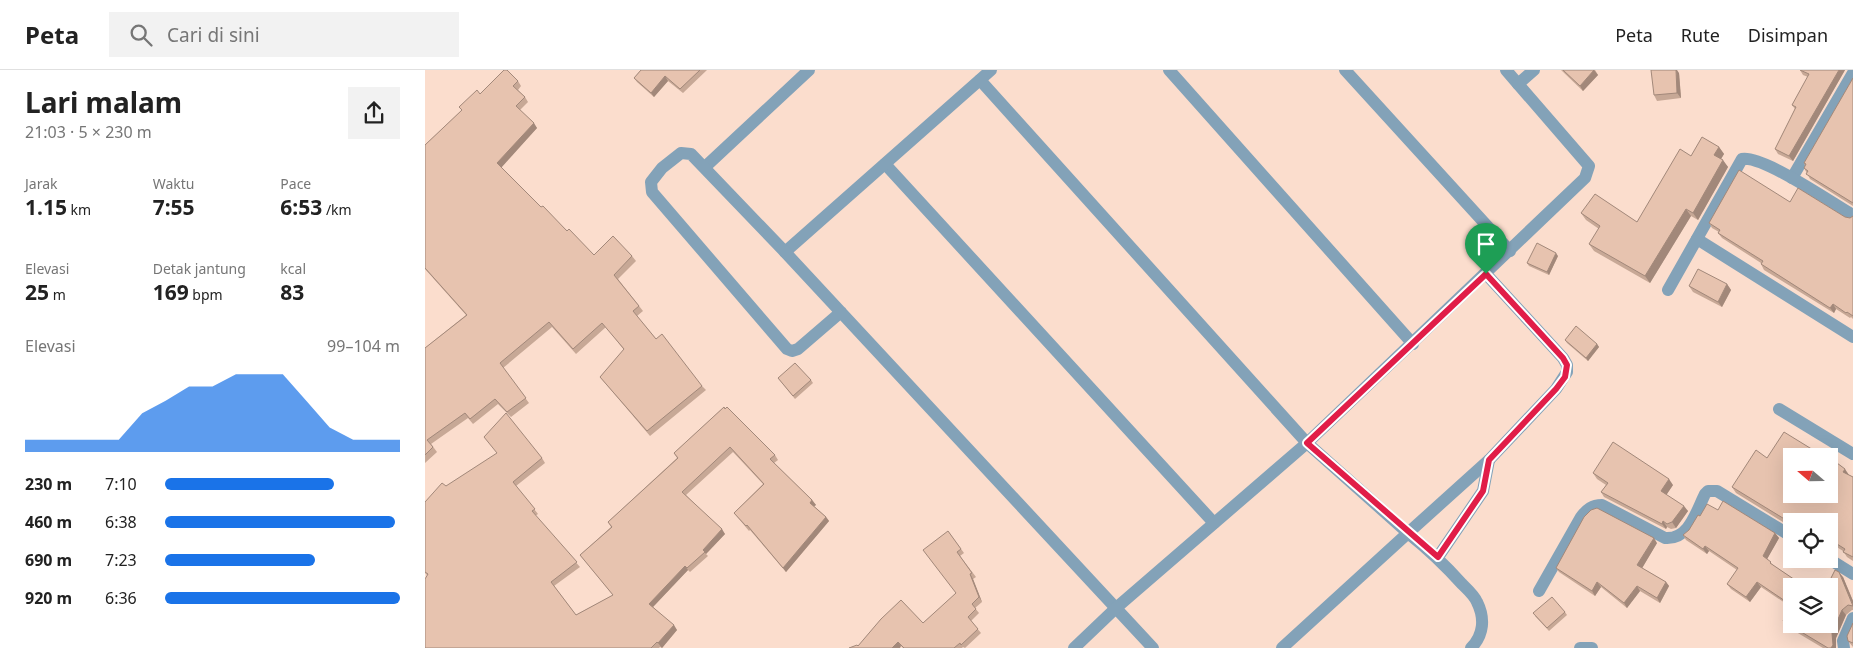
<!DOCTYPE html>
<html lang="id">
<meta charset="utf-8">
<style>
:root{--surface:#fff;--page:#f2f2f2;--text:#222;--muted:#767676;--line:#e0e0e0;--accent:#1a73e8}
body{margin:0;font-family:"Noto Sans",sans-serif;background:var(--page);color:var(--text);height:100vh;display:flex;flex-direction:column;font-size:19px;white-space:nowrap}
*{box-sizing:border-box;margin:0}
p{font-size:16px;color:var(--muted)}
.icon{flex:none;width:28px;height:28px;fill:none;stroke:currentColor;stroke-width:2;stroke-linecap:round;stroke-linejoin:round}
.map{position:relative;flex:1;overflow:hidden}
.drawer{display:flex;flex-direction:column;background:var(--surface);width:425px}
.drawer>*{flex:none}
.needle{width:32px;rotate:290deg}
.buttons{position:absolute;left:1358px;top:378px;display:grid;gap:10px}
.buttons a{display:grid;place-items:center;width:55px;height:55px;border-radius:0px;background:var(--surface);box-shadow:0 5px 20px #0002;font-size:25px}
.pin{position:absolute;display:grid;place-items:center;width:42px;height:42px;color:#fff;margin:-51px -21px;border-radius:50% 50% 50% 0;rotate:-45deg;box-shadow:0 0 5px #0007}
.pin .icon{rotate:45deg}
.round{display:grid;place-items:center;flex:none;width:52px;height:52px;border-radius:0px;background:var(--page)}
.headline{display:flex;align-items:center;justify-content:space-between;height:85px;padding:0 25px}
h1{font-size:28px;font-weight:700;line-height:38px}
.stats{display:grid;grid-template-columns:repeat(3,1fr);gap:8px;height:85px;padding:5px 25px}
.stats div{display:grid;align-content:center}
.stats b{font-size:21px;font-weight:700}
.stats small{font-size:14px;font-weight:400}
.stats p{font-size:14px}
.chart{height:140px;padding:10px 25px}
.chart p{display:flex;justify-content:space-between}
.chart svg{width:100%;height:90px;margin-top:5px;fill:var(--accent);opacity:.7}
ul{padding:0 25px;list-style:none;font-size:16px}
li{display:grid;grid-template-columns:80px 60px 1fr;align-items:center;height:38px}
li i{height:12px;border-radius:6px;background:var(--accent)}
header{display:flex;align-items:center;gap:30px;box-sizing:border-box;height:70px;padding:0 25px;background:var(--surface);border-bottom:1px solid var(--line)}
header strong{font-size:24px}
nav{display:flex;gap:28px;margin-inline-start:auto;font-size:18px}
.search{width:350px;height:45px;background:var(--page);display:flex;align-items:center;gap:12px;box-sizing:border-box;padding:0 18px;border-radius:0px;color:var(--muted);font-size:19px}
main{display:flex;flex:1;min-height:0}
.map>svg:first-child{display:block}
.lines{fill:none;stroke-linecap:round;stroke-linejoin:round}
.minor{stroke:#83a2b8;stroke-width:12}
.wall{fill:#c7a896}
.shaded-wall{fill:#a2887a}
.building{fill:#e7c3af;stroke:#a2887a}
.route-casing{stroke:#fff;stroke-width:10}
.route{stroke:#e11d48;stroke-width:6}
</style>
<header>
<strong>Peta</strong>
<div class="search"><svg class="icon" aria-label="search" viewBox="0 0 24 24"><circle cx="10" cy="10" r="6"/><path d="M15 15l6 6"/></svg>Cari di sini</div>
<nav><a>Peta</a><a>Rute</a><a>Disimpan</a></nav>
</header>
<main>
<section class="drawer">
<div class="headline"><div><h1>Lari malam</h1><p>21:03 · 5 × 230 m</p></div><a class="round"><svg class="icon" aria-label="share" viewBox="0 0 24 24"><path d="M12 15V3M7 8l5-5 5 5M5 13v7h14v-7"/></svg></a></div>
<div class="stats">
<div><p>Jarak</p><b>1.15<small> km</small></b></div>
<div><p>Waktu</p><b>7:55</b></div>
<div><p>Pace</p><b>6:53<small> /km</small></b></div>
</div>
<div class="stats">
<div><p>Elevasi</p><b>25<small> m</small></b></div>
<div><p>Detak jantung</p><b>169<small> bpm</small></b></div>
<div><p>kcal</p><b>83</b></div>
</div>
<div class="chart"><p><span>Elevasi</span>99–104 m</p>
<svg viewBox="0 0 160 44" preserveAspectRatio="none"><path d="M0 44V38L10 38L20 38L30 38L40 38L50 25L60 19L70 12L80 12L90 6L100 6L110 6L120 19L130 32L140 38L150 38L160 38V44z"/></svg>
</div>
<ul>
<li><b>230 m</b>7:10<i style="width:72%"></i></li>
<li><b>460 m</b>6:38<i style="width:98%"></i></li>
<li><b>690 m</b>7:23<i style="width:64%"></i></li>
<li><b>920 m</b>6:36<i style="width:100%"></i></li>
</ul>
</section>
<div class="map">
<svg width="1428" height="578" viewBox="0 0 1428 578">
<rect width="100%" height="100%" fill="#fbddcd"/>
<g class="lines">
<!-- minor -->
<g class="minor">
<polyline points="744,0 988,274"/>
<polyline points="920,0 1085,181"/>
<polyline points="1081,0 1093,14"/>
<polyline points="555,10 882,373 983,463 1064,390 1131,319 1142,302 1142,295 1138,288 1061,204"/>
<polyline points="460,94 789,453"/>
<polyline points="280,97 384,0"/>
<polyline points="1367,108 1428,3"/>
<polyline points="1272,169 1428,267"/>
<polyline points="360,182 566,0"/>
<path d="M1243 220 1317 89C1338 85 1407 133 1428 145"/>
<polyline points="416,242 373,279 367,281 362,279 227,122 226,112 237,98 256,83 266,84 360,182 728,578"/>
<polyline points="1354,339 1428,384"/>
<polyline points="1013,487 1058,421 1064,390"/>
<polyline points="1404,489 1428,504"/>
<path d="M1114 521 1156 447C1162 439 1167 435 1177 435L1240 468C1264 470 1271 442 1280 424L1283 421H1292L1366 466"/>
<polyline points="649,578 691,538 882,373 1160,108 1164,96 1093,14 1109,0"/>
<path d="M857 578 983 463C1003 479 1020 495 1037 514 1042 519 1049 525 1052 532 1060 548 1059 565 1046 578"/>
<polyline points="1155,578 1167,578"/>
<polyline points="1419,578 1418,571 1428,548"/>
</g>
</g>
<!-- wall -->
<g class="wall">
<polygon points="216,0 282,0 258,23 243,11 229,27 212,12 209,8"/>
<polygon points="1136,0 1170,0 1173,5 1158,21"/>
<polygon points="1375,0 1420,0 1368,91 1353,84 1350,79 1370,39 1367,35 1383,7 1378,5"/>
<polygon points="1254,3 1256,28 1232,31 1229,25"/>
<polygon points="1428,8 1428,136 1385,109 1379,98 1380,96 1379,93"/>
<polygon points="93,11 96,16 93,20 100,27 103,32 95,40 112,58 76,97 116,137 169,185 207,186 211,191 193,209 218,241 212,246 231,269 277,316 281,320 225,366 175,307 199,280 181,257 151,284 127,257 78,298 104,333 86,347 73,334 48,354 43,348 6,374 12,382 0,393 0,278 41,245 0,199 0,75 37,40 34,37 55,24"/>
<polygon points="1294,77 1299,84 1296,89 1303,97 1273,150 1266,146 1225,213 1169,181 1164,174 1174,159 1161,150 1156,143 1212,152 1266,86"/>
<polygon points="1365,132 1425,148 1428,146 1428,249 1426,247 1425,248 1411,239 1409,243 1339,200 1336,194 1336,193 1297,168 1293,163 1294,162 1287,158 1284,153"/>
<polygon points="1133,186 1124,205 1104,196 1102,193"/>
<polygon points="1302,214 1306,220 1297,237 1268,222 1264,216"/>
<polygon points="1140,270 1172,274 1174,277 1163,291 1142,273"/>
<polygon points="353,308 386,310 388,313 370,329"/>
<polygon points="299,337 350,385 353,390 349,393 387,430 391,435 389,436 401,447 404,451 361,502 325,460 324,461 309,443 338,414 308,382 261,425 300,464 281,484 283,486 265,502 263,500 228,537 252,560 237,578 235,577 234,578 0,578 2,505 0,503 0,432 21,416 117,388 120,393 91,416 113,444 110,446 155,497 129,516 151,545 188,525 155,485 186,457 183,452 252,388 249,383"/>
<polygon points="1342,388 1424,405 1428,407 1428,491 1422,487 1418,481 1404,472 1404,451 1366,451 1366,457 1311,423 1307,417"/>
<polygon points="1168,403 1248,415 1241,425 1263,441 1251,458 1246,459 1242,457 1241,459 1179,427 1176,422 1181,415 1172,409"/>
<polygon points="1293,440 1350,463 1354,468 1342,489 1349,496 1379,516 1390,516 1366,516 1366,554 1418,507 1428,531 1428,540 1427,540 1421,545 1411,568 1411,578 1398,578 1361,556 1358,551 1366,537 1336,517 1325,532 1306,519 1302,514 1312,500 1284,481 1282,484 1261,470 1258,465 1264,460 1275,446"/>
<polygon points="523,461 539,483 535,486 551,507 548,509 557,532 550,538 554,543 546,551 556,563 540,578 538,577 537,578 478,578 476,576 433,576 498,553 531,524"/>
<polygon points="1232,473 1217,498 1241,512 1244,516 1235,533 1215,521 1202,538 1176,517 1170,526 1134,502 1131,498"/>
<polygon points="1140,542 1142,545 1124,561 1110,546"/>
<polygon points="1428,553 1428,577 1423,571"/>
</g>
<!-- shaded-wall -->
<g class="shaded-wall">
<polygon points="1169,0 1173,5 1158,21 1155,16"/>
<polygon points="1251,0 1252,0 1254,3 1256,28 1252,23"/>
<polygon points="1414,0 1420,0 1368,91 1364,86"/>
<polygon points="240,6 243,11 229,27 226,23"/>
<polygon points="109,53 112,58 76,98 72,93"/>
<polygon points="1294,77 1299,84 1294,92 1289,85"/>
<polygon points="1298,90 1303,97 1273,150 1268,143"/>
<polygon points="1261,139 1266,146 1225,213 1220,206"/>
<polygon points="1131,183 1133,186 1124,205 1122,202"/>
<polygon points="1302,214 1306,220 1297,237 1293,232"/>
<polygon points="1408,234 1411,239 1409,243 1405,238"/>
<polygon points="1172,274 1174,277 1163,291 1161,288"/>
<polygon points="1420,399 1424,405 1422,408 1418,402"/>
<polygon points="1244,409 1248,415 1240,427 1236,421"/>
<polygon points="387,430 391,435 388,437 385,433"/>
<polygon points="1259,436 1263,441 1251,458 1247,452"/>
<polygon points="401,447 404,451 361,502 358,498"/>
<polygon points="1238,451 1242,457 1241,459 1237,454"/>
<polygon points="297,459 300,464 281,484 278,480"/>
<polygon points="1350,463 1354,468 1341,491 1338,486"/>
<polygon points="1229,468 1232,473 1216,500 1212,495"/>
<polygon points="1280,476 1284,481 1282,484 1278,479"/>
<polygon points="260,496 263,500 227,538 224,534"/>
<polygon points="1414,502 1418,507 1428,531 1428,535"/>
<polygon points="545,504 548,509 557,532 554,527"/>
<polygon points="1172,512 1176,517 1170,526 1167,521"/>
<polygon points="1241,512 1244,516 1235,533 1232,528"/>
<polygon points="1332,512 1336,517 1325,532 1321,527"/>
<polygon points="1212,516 1215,521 1202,538 1199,533"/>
<polygon points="1417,540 1421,545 1411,568 1411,578 1406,578 1407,563"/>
<polygon points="249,555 252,560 237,578 233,573"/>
<polygon points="473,572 476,576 475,578 467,578"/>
</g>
<!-- building -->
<g class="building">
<polygon points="79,0 82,0 93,11 88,16 100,27 91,36 109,53 72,93 116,137 118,136 142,161 144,159 169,185 188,166 207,186 189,205 214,236 208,241 231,269 237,264 277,316 222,361 175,307 199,279 177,253 148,279 124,252 75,293 101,328 82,342 70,329 45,349 40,343 2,370 8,377 0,385 0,278 42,245 0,198 0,75 37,40 34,37 52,20 55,24"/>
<polygon points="216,0 275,0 255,19 240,6 226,23 209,8"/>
<polygon points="1138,0 1169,0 1155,16"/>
<polygon points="1226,0 1251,0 1252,23 1229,25"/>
<polygon points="1375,0 1414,0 1364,86 1350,79 1371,37 1367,35 1384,4"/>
<polygon points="1428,8 1428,133 1381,104 1383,101 1379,98 1381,94 1379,93"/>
<polygon points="1277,67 1294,77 1289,85 1298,90 1268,143 1261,139 1220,206 1164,174 1175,156 1156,143 1170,124 1212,152 1255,79 1266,86"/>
<polygon points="1314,100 1365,132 1373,118 1420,147 1425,148 1428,146 1428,246 1422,242 1421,243 1408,234 1405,238 1336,194 1338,191 1293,163 1295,160 1284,153"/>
<polygon points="1112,173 1131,183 1122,202 1102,193"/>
<polygon points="1273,199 1302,214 1293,232 1264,216"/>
<polygon points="1151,256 1172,274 1161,288 1140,270"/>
<polygon points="370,293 386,310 368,326 353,308"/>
<polygon points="299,337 300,339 302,337 350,385 345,389 387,430 385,433 401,447 358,498 322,455 321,456 309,443 339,414 305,377 257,422 297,459 278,480 280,482 262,498 260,496 224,534 249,555 233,573 232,572 226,578 0,578 0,509 3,504 0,502 0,432 17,413 21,416 72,383 59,367 81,343 117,388 88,412 110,439 107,441 152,492 126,512 151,545 188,525 155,485 187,457 183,452 253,388 249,383"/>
<polygon points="1359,362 1398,386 1366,386 1366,424 1404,424 1404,387 1420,399 1418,402 1428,407 1428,487 1418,482 1420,479 1404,469 1404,451 1366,451 1366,453 1307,417 1331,380 1342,388"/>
<polygon points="1188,372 1244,409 1236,421 1259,436 1247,452 1242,454 1238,451 1237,454 1176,422 1183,413 1168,403"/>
<polygon points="1298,431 1350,463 1338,486 1346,492 1345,493 1379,516 1382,511 1390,516 1366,516 1366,535 1332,512 1321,527 1302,514 1313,498 1280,476 1278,479 1258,465 1264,460 1273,445 1275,446 1282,434 1293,440"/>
<polygon points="1172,438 1229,468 1212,495 1241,512 1232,528 1212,516 1199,533 1172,512 1167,521 1131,498 1159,447 1166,440"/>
<polygon points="523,461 536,479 532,482 547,503 545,504 554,527 547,534 551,539 543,547 553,559 536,575 535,573 529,578 479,578 473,572 467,578 424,578 432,575 433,576 456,549 476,530 498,553 531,523 498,480"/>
<polygon points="1410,500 1414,502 1428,536 1423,535 1417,540 1407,563 1408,575 1406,578 1403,578 1358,551 1366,537 1366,554 1404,554 1404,516 1402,516"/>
<polygon points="1127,527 1140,542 1122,558 1108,543"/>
<polygon points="1428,553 1428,573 1423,571 1422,566"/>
</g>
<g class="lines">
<defs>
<polygon id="route" points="1061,204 1138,288 1142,295 1140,307 1131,319 1064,390 1058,421 1013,487 882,373"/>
</defs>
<!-- route casing -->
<use href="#route" class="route-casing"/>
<!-- route -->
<use href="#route" class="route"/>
</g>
</svg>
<div class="buttons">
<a><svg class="needle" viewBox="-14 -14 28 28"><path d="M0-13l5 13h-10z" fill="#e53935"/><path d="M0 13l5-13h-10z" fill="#767676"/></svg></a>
<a><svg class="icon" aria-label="locate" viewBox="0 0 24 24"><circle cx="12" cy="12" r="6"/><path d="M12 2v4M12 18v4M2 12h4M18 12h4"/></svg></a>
<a><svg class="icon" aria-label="layers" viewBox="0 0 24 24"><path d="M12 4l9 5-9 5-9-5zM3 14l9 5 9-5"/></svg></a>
</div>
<div class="pin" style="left:1061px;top:204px;background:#1e9e55"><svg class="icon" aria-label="arrive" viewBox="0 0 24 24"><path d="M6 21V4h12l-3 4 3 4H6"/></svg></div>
</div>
</main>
